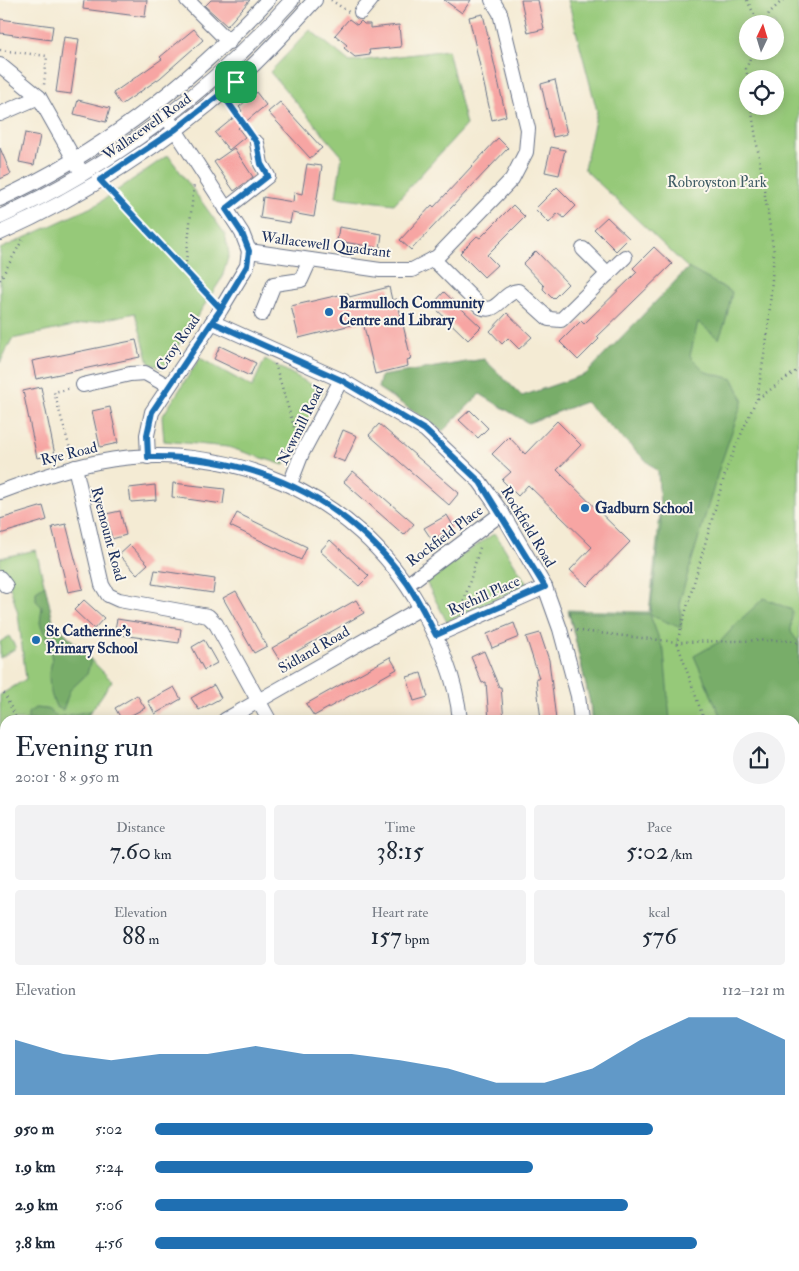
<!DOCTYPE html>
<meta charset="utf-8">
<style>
:root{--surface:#fff;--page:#f2f2f3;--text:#1f2937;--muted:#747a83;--accent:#1f6fb2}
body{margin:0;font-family:"IM FELL Double Pica",serif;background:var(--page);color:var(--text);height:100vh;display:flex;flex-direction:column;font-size:19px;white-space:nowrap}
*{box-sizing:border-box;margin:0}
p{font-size:16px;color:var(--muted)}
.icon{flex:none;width:28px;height:28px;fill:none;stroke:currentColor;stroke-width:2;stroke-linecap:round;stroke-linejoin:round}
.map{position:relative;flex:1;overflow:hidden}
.details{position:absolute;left:0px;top:715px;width:800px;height:556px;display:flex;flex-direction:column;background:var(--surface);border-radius:15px 15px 0 0;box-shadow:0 2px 12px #0003}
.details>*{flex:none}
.needle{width:32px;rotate:4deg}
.tools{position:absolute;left:739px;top:15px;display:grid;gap:10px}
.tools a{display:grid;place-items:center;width:45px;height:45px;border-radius:50%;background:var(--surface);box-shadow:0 2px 12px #0003;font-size:25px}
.pin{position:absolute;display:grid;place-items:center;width:42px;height:42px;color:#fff;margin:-21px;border-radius:10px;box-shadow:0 2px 8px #0006}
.round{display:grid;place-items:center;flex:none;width:52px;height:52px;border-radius:26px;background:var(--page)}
.overview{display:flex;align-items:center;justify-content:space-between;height:85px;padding:0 15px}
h1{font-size:28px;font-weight:600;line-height:38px}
.figures{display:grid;grid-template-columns:repeat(3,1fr);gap:8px;height:85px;padding:5px 15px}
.figures div{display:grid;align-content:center;border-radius:5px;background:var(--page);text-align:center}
.figures b{font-size:25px;font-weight:600}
.figures small{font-size:14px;font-weight:400}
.figures p{font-size:14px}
.chart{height:140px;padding:10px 15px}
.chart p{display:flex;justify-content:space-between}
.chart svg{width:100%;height:90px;margin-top:5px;fill:var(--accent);opacity:.7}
ul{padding:0 15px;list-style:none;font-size:16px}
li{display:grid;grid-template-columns:80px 60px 1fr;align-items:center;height:38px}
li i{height:12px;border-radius:6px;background:var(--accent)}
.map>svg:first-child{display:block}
.green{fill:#96c979;stroke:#587c6c;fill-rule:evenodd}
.forest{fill:#78ad69;stroke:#4a6e64}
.building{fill:#f7a5a3}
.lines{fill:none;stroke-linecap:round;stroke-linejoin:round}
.minor-casing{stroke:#677187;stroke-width:16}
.path{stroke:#677187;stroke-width:2.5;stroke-dasharray:1 4;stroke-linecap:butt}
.minor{stroke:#fff;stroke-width:14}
.route-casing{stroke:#fff;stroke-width:10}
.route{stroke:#1f6fb2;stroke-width:6}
.poi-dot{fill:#1f6fb2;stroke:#fbf7ec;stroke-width:2}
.labels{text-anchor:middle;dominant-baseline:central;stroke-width:4;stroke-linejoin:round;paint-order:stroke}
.street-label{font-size:15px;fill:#1b2f5e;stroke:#fbf7ec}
.park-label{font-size:15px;fill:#405d66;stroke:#fbf7ec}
.poi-label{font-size:15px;font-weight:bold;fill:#1b2f5e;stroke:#fbf7ec;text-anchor:start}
</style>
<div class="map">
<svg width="799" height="1271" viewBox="0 0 799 1271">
<rect width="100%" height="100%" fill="#fbf7ec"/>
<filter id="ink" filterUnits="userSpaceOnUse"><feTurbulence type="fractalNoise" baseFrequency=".02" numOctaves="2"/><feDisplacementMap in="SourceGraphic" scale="10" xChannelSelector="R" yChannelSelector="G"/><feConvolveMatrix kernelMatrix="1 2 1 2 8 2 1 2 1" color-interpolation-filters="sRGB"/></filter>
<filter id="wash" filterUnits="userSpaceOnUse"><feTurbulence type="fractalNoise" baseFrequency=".0096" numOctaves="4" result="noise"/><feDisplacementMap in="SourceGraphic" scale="20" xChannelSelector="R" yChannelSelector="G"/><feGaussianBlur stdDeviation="1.12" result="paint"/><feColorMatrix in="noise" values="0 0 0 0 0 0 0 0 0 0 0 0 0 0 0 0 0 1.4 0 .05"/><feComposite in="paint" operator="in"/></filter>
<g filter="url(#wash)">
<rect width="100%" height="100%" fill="#f4ebd4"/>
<!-- green -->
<g class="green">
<path d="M568 0H799V1271H642V1266H795V720H591L590 701 568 610 649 612 688 268 584 169 597 111ZM748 24H775V51H748ZM748 79H775V106H748Z"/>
<polygon points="310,30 350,62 448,50 466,125 394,204 336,197 342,156 270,72"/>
<polygon points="168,155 225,234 229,254 222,278 163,369 149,363 135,313 12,339 0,363 0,249 96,205"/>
<polygon points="200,358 252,387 265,359 323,391 284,465 228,447 164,441 162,417"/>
<polygon points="495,533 527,584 447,622 425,580"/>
<polygon points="36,550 53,621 112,681 85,720 5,720 5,746 0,747 0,695 26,679 18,614 9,583 0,568 0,558"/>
<polygon points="9,636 16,648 0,658 0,642"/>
<rect x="165" y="1266" width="86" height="5"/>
<polygon points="262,1266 339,1266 338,1270"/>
<rect x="348" y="1266" width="78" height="5"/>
</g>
<!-- forest -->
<g class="forest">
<polygon points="688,268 732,292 726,320 719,339 698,322 690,356 706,372 733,379 743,400 720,466 680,600 681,628 650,615 664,652 670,720 594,720 569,612 650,614 661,525 658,472 585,402 528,423 480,394 443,431 378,388 381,376 484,359 522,396 586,374"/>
<polygon points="45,585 53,621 91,660 87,674 70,690 63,710 56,707 50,691 49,675 52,661 50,648 40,623 42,607 36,601 36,591"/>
<polygon points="764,598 792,610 791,632 799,643 799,1066 795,1061 795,720 722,720 694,656 721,641 739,621"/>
<polygon points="35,708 47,709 58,717 91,711 85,720 28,720 28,713"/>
<path d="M795 1107C799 1118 799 1144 795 1153Z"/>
<polygon points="799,1183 799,1271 773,1271 774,1266 795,1266 795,1189"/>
</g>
<g id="blocks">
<!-- building -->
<g class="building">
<polygon points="84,0 147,0 145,17 83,9"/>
<polygon points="211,0 250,0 227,26 205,6"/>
<polygon points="444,0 471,0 462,13"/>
<polygon points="521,0 538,0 544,29 528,33"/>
<polygon points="483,14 506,116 492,120 469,17"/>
<polygon points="0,19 53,26 51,40 0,33"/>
<polygon points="349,19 357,25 361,21 364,24 370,24 370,28 399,25 401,47 369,50 370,55 355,57 344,48 347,45 335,35"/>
<polygon points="194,29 203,40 160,78 121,105 113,93 162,59 160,57"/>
<polygon points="64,37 79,39 71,94 56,92"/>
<polygon points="555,80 567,134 553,137 541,84"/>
<polygon points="256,92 266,105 238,128 245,137 229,150 215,133 242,111 239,107"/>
<polygon points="78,100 110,108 106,122 74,114"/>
<polygon points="280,102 322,148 310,158 268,112"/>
<polygon points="25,133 40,136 34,165 19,162"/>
<polygon points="498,138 508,148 411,250 400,240 432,205 434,207"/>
<polygon points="551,147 565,150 559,175 545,172"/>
<polygon points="0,148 11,174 0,179"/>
<polygon points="234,148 253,177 234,191 214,162"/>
<polygon points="307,164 322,166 314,217 292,213 290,223 260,218 263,197 293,202 294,192 302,194"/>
<polygon points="557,187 576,206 564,218 558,213 549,223 535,209"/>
<polygon points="513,205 525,217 487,255 497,265 484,277 460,253 477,236 480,238"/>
<polygon points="607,217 629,238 616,251 594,229"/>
<polygon points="339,227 382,234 380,248 337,241"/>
<polygon points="654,247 672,264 597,337 599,339 578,360 560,342 581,321 584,324 637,272 633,268"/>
<polygon points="536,251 568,284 553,299 543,289 544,286 523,264"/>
<polygon points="389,287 392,300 397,299 411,359 407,360 408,366 375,374 363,322 299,338 291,306 348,293 349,297"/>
<polygon points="444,292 481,327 468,340 432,305"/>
<polygon points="507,313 532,337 519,349 508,338 502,344 490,331"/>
<polygon points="136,340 140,357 36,379 32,361"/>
<polygon points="220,346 256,363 250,376 214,359"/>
<polygon points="41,387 55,455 37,458 23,391"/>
<polygon points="110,407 118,443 100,447 92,411"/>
<polygon points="470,410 488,428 478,438 459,420"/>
<polygon points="557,421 581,445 557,470 630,542 587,586 570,570 592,547 528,485 518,496 502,480 511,472 492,454 509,437 525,454"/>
<polygon points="379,424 459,493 449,505 369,435"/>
<polygon points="343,430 357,436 345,462 332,457"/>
<polygon points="353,471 414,524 404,535 344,482"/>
<polygon points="173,483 225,489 223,504 172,497"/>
<polygon points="155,485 156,500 131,502 129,488"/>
<polygon points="43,506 47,520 0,534 0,519"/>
<polygon points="120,511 126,535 112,539 106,514"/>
<polygon points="237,513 307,547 301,560 230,526"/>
<polygon points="447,515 454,527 432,540 424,528"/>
<polygon points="66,524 83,589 68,592 52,527"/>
<polygon points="330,540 369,576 359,586 320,551"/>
<polygon points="130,545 148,564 137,574 119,555"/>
<polygon points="155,570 215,579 213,593 152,584"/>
<polygon points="236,591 267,646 254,653 223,598"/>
<polygon points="84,600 104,618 94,629 74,610"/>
<polygon points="356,600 364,613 280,661 272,648"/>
<polygon points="117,619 181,629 179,643 114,634"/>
<polygon points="514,623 519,637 492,648 487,634"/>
<polygon points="540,633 549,660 556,720 541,720 536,678 539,678 526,637"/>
<polygon points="204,640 217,663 204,670 192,647"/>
<polygon points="484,651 499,687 501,687 504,720 489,720 486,682 482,683 471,657"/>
<polygon points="390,657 397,669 314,716 306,704"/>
<polygon points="421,673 428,697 414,701 407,677"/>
<polygon points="214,685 221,698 199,710 191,698"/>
<polygon points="174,687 181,699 155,714 148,701"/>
<polygon points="137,695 145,708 122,720 115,708"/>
</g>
</g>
</g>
<g filter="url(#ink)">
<use href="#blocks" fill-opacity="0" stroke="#677187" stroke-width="1"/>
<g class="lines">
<defs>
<g id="minor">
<polyline points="187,0 229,42"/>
<polyline points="361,12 371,0"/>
<polyline points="0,65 39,97 79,168"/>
<polyline points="0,114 39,97"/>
<polyline points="170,122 242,233 249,251"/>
<path d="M0 199C102 152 192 81 268 0"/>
<polyline points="226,209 268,176 261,164 257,143"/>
<path d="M0 217C111 167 211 91 292 0"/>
<path d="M0 233C83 196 167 142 235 82 264 57 289 28 315 0"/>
<polyline points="583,249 608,274"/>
<polyline points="249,251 380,270 412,270 437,257 512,179 526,152 528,129 500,13 492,0"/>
<path d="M433 259 481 307C497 315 503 292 518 291L549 319 561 320 625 257"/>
<polyline points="262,314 274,284 301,280 310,260"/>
<polyline points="212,322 341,380 425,430 480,482 502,513 545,587 560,629 578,696 581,720"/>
<polyline points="83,385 130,374 145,373 168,386"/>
<polyline points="148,457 147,435 152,412 221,309 247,266 249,251"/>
<polyline points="75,467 102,585 108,595 119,600 208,616 216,624 269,720"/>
<polyline points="290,484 302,453 341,380"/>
<path d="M0 492C32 480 64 469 98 462 225 437 357 493 420 607 440 643 456 678 460 720"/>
<polyline points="0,578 6,586"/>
<polyline points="408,584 502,513"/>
<polyline points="437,635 545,587"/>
<polyline points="225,720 421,608"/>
<polyline points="0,1144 5,1145"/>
<polyline points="89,1266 89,1271"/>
<polyline points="586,1266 586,1271"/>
<polyline points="458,1271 458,1266"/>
</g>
</defs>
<!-- minor casing -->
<use href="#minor" class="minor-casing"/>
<!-- path -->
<g class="path">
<polyline points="331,0 350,13"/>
<polyline points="747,0 759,24"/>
<polyline points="765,24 769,13 783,0"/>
<polyline points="0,50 47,56 44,85"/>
<polyline points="748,79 746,69 753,51"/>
<polyline points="229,103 251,133"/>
<polyline points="751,106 774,253 768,331 757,399"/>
<polyline points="108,188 212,300"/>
<polyline points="185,272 194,184"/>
<polyline points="0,280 24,237"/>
<polyline points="275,364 297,437"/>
<polyline points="72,456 54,392 72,388"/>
<polyline points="461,611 481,544"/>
<polyline points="572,630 677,642 783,640 799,643"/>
<polyline points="4,693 17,720"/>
<polyline points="704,720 677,642 727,467 756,400 799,369"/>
<polyline points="795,872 799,873"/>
<polyline points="795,1090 799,1095"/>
<polyline points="795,1176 799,1172"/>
<polyline points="750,1266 751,1271"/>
<polyline points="758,1271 760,1266"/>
</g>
<!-- minor -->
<use href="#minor" class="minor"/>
</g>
</g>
<g class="lines" filter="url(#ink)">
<defs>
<path id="route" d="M236 82 176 129 100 180 221 309 212 322 341 380 425 430 480 482 545 587 436 635C427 618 418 599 407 583 345 496 252 455 148 457L147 435 152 412 221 309 247 266 249 251 242 233 226 209 268 176 261 164 257 143 228 102 242 89 236 82"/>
</defs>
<!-- route casing -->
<use href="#route" class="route-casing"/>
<!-- route -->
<use href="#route" class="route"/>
</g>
<!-- markers -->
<g class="poi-dot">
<circle cx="329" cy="312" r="5"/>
<circle cx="585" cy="508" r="5"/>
<circle cx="36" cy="640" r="5"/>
</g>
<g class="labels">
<!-- street labels -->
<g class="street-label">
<text transform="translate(147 127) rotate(-35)">Wallacewell Road</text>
<text transform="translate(326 245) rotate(7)">Wallacewell Quadrant</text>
<text transform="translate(178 343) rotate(-55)">Croy Road</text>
<text transform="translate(301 425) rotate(-64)">Newmill Road</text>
<text transform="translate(69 454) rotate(-14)">Rye Road</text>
<text transform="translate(528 527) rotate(59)">Rockfield Road</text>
<text transform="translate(108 534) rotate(75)">Ryemount Road</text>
<text transform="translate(445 536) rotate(-37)">Rockfield Place</text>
<text transform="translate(484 596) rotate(-24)">Ryehill Place</text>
<text transform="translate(314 650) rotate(-30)">Sidland Road</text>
</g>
<!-- park labels -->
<g class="park-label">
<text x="717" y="182">Robroyston Park</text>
</g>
<!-- poi labels -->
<g class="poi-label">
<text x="339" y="303">Barmulloch Community<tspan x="339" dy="17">Centre and Library</tspan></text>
<text x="595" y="508">Gadburn School</text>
<text x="46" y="631">St Catherine's<tspan x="46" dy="17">Primary School</tspan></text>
</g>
</g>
</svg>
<div class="tools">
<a><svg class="needle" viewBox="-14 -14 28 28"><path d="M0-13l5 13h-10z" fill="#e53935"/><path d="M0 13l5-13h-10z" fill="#747a83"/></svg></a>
<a><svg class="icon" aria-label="locate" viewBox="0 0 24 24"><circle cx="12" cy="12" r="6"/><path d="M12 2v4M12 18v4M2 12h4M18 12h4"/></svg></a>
</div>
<div class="pin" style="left:236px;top:82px;background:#1e9e55"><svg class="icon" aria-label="arrive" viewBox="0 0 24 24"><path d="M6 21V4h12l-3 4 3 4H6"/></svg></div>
<section class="details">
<div class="overview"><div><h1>Evening run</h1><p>20:01 · 8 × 950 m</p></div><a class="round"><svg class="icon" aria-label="share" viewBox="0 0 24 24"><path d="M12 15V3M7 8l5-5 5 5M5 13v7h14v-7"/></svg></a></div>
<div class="figures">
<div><p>Distance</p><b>7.60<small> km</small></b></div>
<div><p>Time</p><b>38:15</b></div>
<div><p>Pace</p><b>5:02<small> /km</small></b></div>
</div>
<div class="figures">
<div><p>Elevation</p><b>88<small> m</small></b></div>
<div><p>Heart rate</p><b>157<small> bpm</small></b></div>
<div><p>kcal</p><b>576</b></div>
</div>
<div class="chart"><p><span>Elevation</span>112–121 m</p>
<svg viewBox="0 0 160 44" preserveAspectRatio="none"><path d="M0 44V17L10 24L20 27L30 24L40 24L50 20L60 24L70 24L80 27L90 31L100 38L110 38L120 31L130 17L140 6L150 6L160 17V44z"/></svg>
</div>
<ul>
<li><b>950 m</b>5:02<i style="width:79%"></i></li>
<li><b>1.9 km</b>5:24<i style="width:60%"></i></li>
<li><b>2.9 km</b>5:06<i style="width:75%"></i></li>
<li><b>3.8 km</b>4:56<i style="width:86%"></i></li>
</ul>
</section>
</div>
